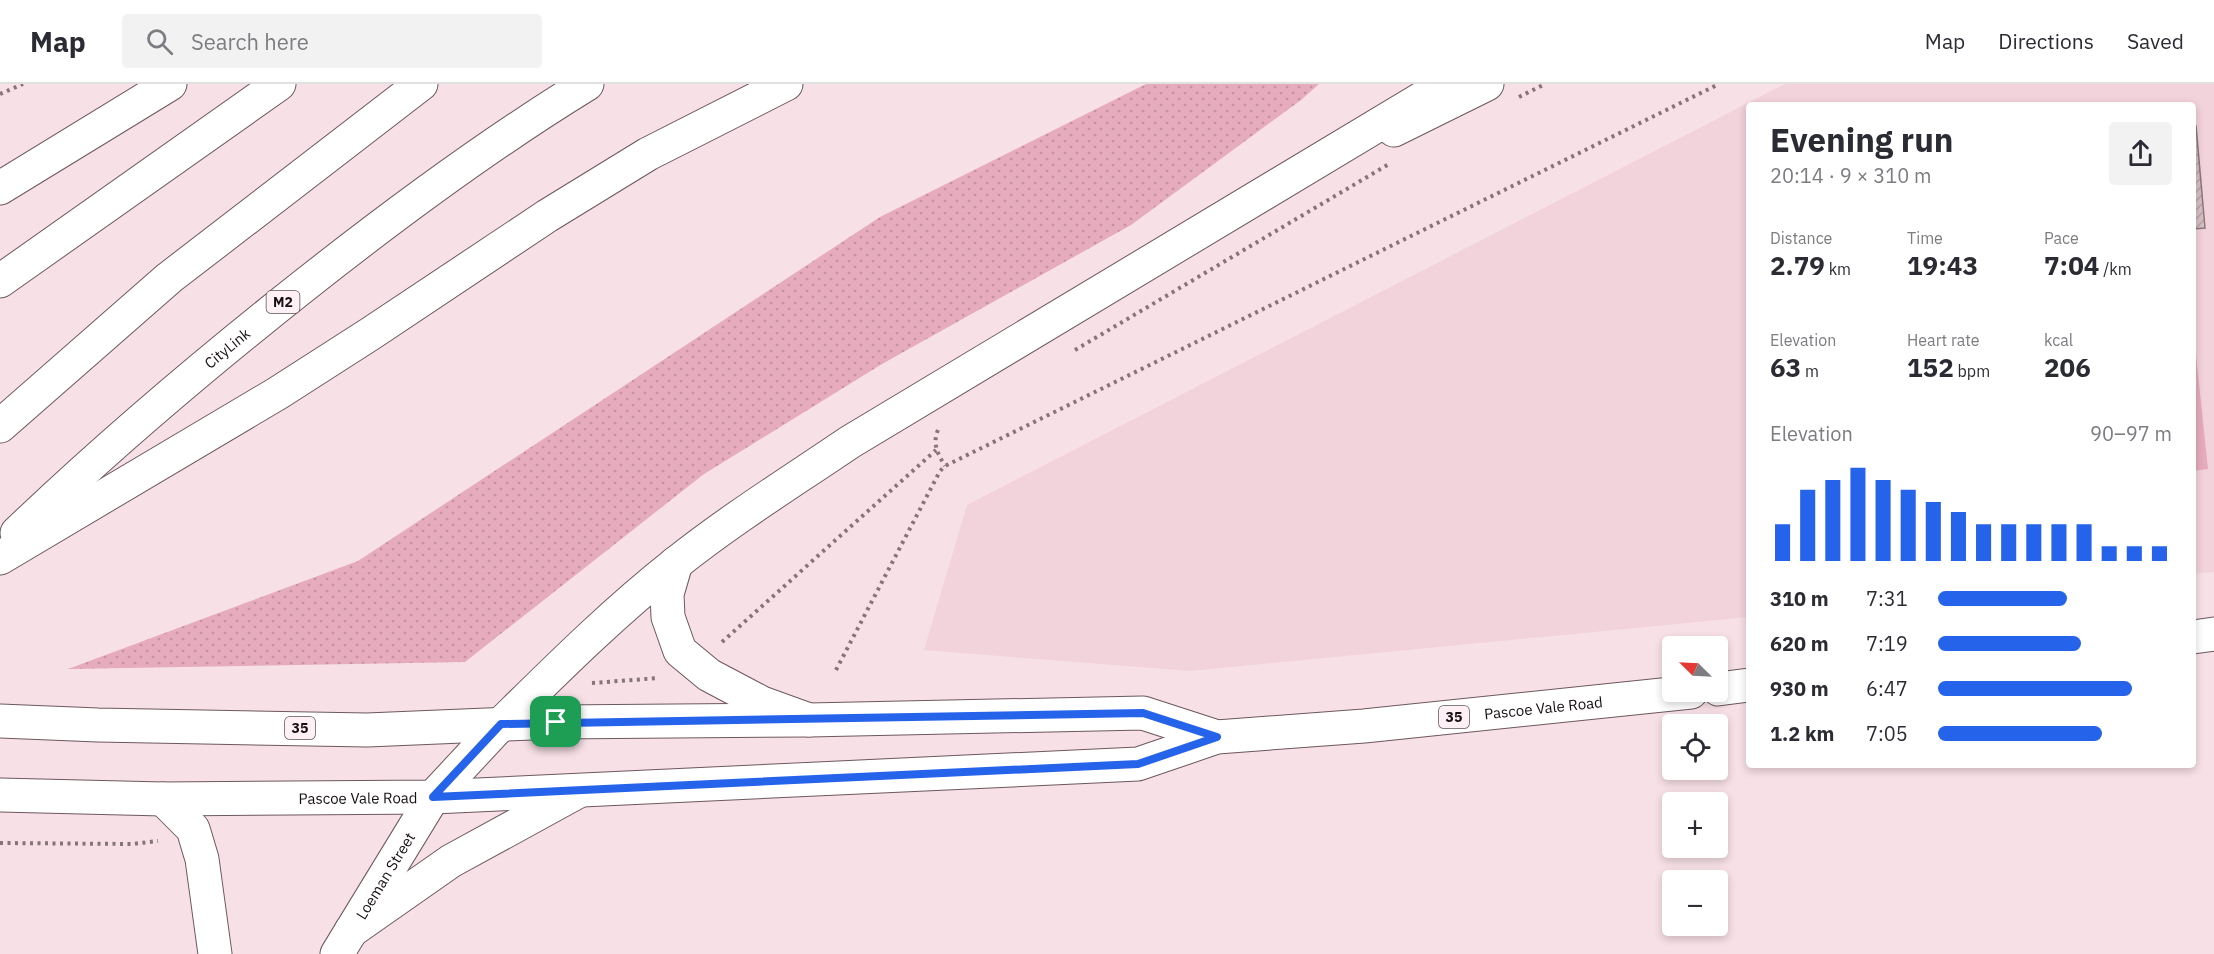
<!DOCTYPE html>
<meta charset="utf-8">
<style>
:root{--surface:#fff;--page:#f2f2f3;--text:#2b2b33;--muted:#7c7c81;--line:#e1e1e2;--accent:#2563eb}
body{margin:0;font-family:"IBM Plex Sans",sans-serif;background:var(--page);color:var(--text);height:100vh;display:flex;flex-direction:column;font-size:22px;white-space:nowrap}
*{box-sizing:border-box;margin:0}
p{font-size:20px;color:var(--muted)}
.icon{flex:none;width:33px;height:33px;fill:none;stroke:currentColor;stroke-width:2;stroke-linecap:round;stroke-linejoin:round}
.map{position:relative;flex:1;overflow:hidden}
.sheet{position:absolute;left:1746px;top:18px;width:450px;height:666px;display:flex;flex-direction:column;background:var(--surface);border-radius:6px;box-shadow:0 3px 9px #0003}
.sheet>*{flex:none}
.needle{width:39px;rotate:294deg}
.fabs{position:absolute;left:1662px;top:552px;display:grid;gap:12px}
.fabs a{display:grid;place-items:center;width:66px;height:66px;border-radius:6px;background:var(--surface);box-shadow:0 3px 9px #0003;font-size:30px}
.pin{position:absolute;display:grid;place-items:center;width:51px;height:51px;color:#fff;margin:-26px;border-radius:12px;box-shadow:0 3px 9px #0006}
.round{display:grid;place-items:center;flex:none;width:63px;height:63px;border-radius:6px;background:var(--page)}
.headline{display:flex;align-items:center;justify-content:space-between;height:102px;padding:0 24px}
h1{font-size:33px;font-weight:800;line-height:45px}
.stats{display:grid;grid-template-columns:repeat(3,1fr);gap:9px;height:102px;padding:6px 24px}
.stats div{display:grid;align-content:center}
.stats b{font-size:26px;font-weight:800}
.stats small{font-size:16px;font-weight:400}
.stats p{font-size:16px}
.chart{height:168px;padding:12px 24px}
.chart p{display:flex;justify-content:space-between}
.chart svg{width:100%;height:108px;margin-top:6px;stroke:var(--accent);stroke-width:6}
ul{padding:0 24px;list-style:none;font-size:20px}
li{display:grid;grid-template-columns:96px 72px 1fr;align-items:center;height:45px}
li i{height:15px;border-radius:8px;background:var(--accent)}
header{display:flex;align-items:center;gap:36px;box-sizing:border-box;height:84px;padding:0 30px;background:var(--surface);border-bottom:2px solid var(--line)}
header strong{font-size:28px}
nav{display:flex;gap:33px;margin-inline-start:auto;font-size:21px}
.search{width:420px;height:54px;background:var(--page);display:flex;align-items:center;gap:15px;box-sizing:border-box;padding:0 21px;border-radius:6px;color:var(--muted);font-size:22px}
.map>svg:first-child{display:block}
.built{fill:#f2d2db}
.grass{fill:url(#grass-dots)}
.garden{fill:#e6abbd}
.building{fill:url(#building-hatch);stroke:#8b777d;stroke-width:1.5}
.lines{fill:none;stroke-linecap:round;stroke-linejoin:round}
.secondary-casing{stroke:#6c585e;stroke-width:35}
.primary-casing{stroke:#6c585e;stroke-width:35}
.highway-casing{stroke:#6c585e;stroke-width:35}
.path{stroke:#847579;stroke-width:4;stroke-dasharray:3 4.5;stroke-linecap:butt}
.secondary{stroke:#fff;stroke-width:33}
.primary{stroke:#fff;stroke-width:33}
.highway{stroke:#fff;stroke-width:33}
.route-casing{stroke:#fff;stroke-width:12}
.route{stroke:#2563eb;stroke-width:8}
.labels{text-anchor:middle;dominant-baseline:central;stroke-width:4.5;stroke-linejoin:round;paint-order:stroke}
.shield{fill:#fef0f4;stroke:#5c5356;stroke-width:1.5}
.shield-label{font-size:14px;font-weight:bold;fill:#171012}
.street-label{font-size:15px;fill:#171012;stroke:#fef0f4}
</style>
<header>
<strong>Map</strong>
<div class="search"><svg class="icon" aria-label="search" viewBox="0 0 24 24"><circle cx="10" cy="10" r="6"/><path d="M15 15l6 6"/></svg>Search here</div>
<nav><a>Map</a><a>Directions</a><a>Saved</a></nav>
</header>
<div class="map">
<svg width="2214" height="870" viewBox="0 0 2214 870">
<defs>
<pattern id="grass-dots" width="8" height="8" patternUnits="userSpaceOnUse" patternTransform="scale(1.5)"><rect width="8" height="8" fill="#e6abbd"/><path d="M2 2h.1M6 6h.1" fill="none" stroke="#c592a1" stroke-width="1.8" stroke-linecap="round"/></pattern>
<pattern id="building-hatch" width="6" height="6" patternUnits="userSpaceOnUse" patternTransform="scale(1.5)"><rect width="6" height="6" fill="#d6c0c6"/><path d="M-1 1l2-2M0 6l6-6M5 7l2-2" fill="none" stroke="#b7a4a9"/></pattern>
</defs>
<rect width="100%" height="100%" fill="#f7e0e6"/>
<!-- built -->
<polygon class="built" points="1785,0 2214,0 2214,488 2193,490 2193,21 1749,21 1749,533 1190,587 924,566 967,421"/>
<!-- grass -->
<polygon class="grass" points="1146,0 1319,0 1301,16 1131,141 882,280 704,390 465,578 68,585 358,477 880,133"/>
<!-- garden -->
<polygon class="garden" points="2193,242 2208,385 2193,387"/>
<!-- building -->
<polygon class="building" points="2193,42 2196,42 2205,144 2193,145"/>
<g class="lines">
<defs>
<g id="secondary">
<polyline points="163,715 193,745 202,775 215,870"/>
<polyline points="351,847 451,777 579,707"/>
<path id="s1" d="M337 870 433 713"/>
</g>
<g id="primary">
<polyline points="1394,46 1487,0"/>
<polyline points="2193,553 2214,550"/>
<polyline points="1718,605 1749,601"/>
<polyline points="0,637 98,641 367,646 556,638 809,636 1143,629 1217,653"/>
<path id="s2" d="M0 711 163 715 433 713 1138 680 1217 653 1364 642 1691 608"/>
<polyline points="433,713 501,640"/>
</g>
<g id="highway">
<polyline points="0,104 170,0"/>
<polyline points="0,197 279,0"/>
<polyline points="0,342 169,194 421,0"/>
<path id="s3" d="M17 449C109 361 206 279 306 200 396 129 489 60 587 0"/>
<polyline points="0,474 278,309 370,250 547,132 648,70 786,0"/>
<polyline points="676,479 667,510 668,533 680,567 709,591 762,619 809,636"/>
<path d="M501 640C557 585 613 529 675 480 730 436 791 398 850 358L1446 0"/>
</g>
</defs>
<!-- secondary casing -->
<use href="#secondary" class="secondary-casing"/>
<!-- primary casing -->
<use href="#primary" class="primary-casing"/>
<!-- highway casing -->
<use href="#highway" class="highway-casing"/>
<!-- path -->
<g class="path">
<polyline points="0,10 23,0"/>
<polyline points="1519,13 1545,0"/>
<polyline points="1075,266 1389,80"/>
<path d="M938 346C932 360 938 370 945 382"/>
<polyline points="722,558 936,366"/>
<polyline points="836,586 940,387 945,382 1719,0"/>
<polyline points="592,599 659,594"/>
<polyline points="0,759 132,760 158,757"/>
</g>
<!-- secondary -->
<use href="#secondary" class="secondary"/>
<!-- primary -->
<use href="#primary" class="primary"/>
<!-- highway -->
<use href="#highway" class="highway"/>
</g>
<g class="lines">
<defs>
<polygon id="route" points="1143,629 1217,653 1138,680 433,713 501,640"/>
</defs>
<!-- route casing -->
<use href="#route" class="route-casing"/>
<!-- route -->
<use href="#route" class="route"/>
</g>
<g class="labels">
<!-- shield labels -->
<g class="shield">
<rect x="266.5" y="207" width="33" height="22" rx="4.5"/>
<rect x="1439" y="622" width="30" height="22" rx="4.5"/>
<rect x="285" y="633" width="30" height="22" rx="4.5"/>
</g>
<g class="shield-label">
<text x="283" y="218">M2</text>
<text x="1454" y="633">35</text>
<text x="300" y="644">35</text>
</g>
<!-- street labels -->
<g class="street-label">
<text stroke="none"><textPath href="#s3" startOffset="280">CityLink</textPath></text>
<text stroke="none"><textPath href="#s2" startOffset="1550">Pascoe Vale Road</textPath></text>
<text stroke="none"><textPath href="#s2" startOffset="358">Pascoe Vale Road</textPath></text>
<text stroke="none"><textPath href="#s1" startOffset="92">Loeman Street</textPath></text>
</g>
</g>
</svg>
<div class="fabs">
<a><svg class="needle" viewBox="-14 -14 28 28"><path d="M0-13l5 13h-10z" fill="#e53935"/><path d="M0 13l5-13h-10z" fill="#7c7c81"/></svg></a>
<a><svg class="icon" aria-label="locate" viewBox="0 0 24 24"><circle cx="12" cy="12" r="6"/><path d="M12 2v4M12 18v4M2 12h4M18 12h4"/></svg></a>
<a>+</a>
<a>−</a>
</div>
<div class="pin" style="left:556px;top:638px;background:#1e9e55"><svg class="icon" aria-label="arrive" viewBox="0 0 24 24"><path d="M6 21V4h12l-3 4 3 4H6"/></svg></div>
<section class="sheet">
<div class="headline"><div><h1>Evening run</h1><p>20:14 · 9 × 310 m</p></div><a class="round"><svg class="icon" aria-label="share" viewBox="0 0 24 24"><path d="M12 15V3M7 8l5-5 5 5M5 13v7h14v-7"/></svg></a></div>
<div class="stats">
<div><p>Distance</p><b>2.79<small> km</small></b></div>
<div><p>Time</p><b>19:43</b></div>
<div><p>Pace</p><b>7:04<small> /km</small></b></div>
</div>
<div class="stats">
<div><p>Elevation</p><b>63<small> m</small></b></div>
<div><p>Heart rate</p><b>152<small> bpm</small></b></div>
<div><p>kcal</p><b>206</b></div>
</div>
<div class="chart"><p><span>Elevation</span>90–97 m</p>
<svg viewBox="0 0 160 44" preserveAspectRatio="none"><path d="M5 44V29M15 44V15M25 44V11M35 44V6M45 44V11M55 44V15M65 44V20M75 44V24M85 44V29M95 44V29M105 44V29M115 44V29M125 44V29M135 44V38M145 44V38M155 44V38"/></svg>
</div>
<ul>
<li><b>310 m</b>7:31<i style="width:55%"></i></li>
<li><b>620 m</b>7:19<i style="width:61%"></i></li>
<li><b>930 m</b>6:47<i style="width:83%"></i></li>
<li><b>1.2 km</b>7:05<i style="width:70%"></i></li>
</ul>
</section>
</div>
